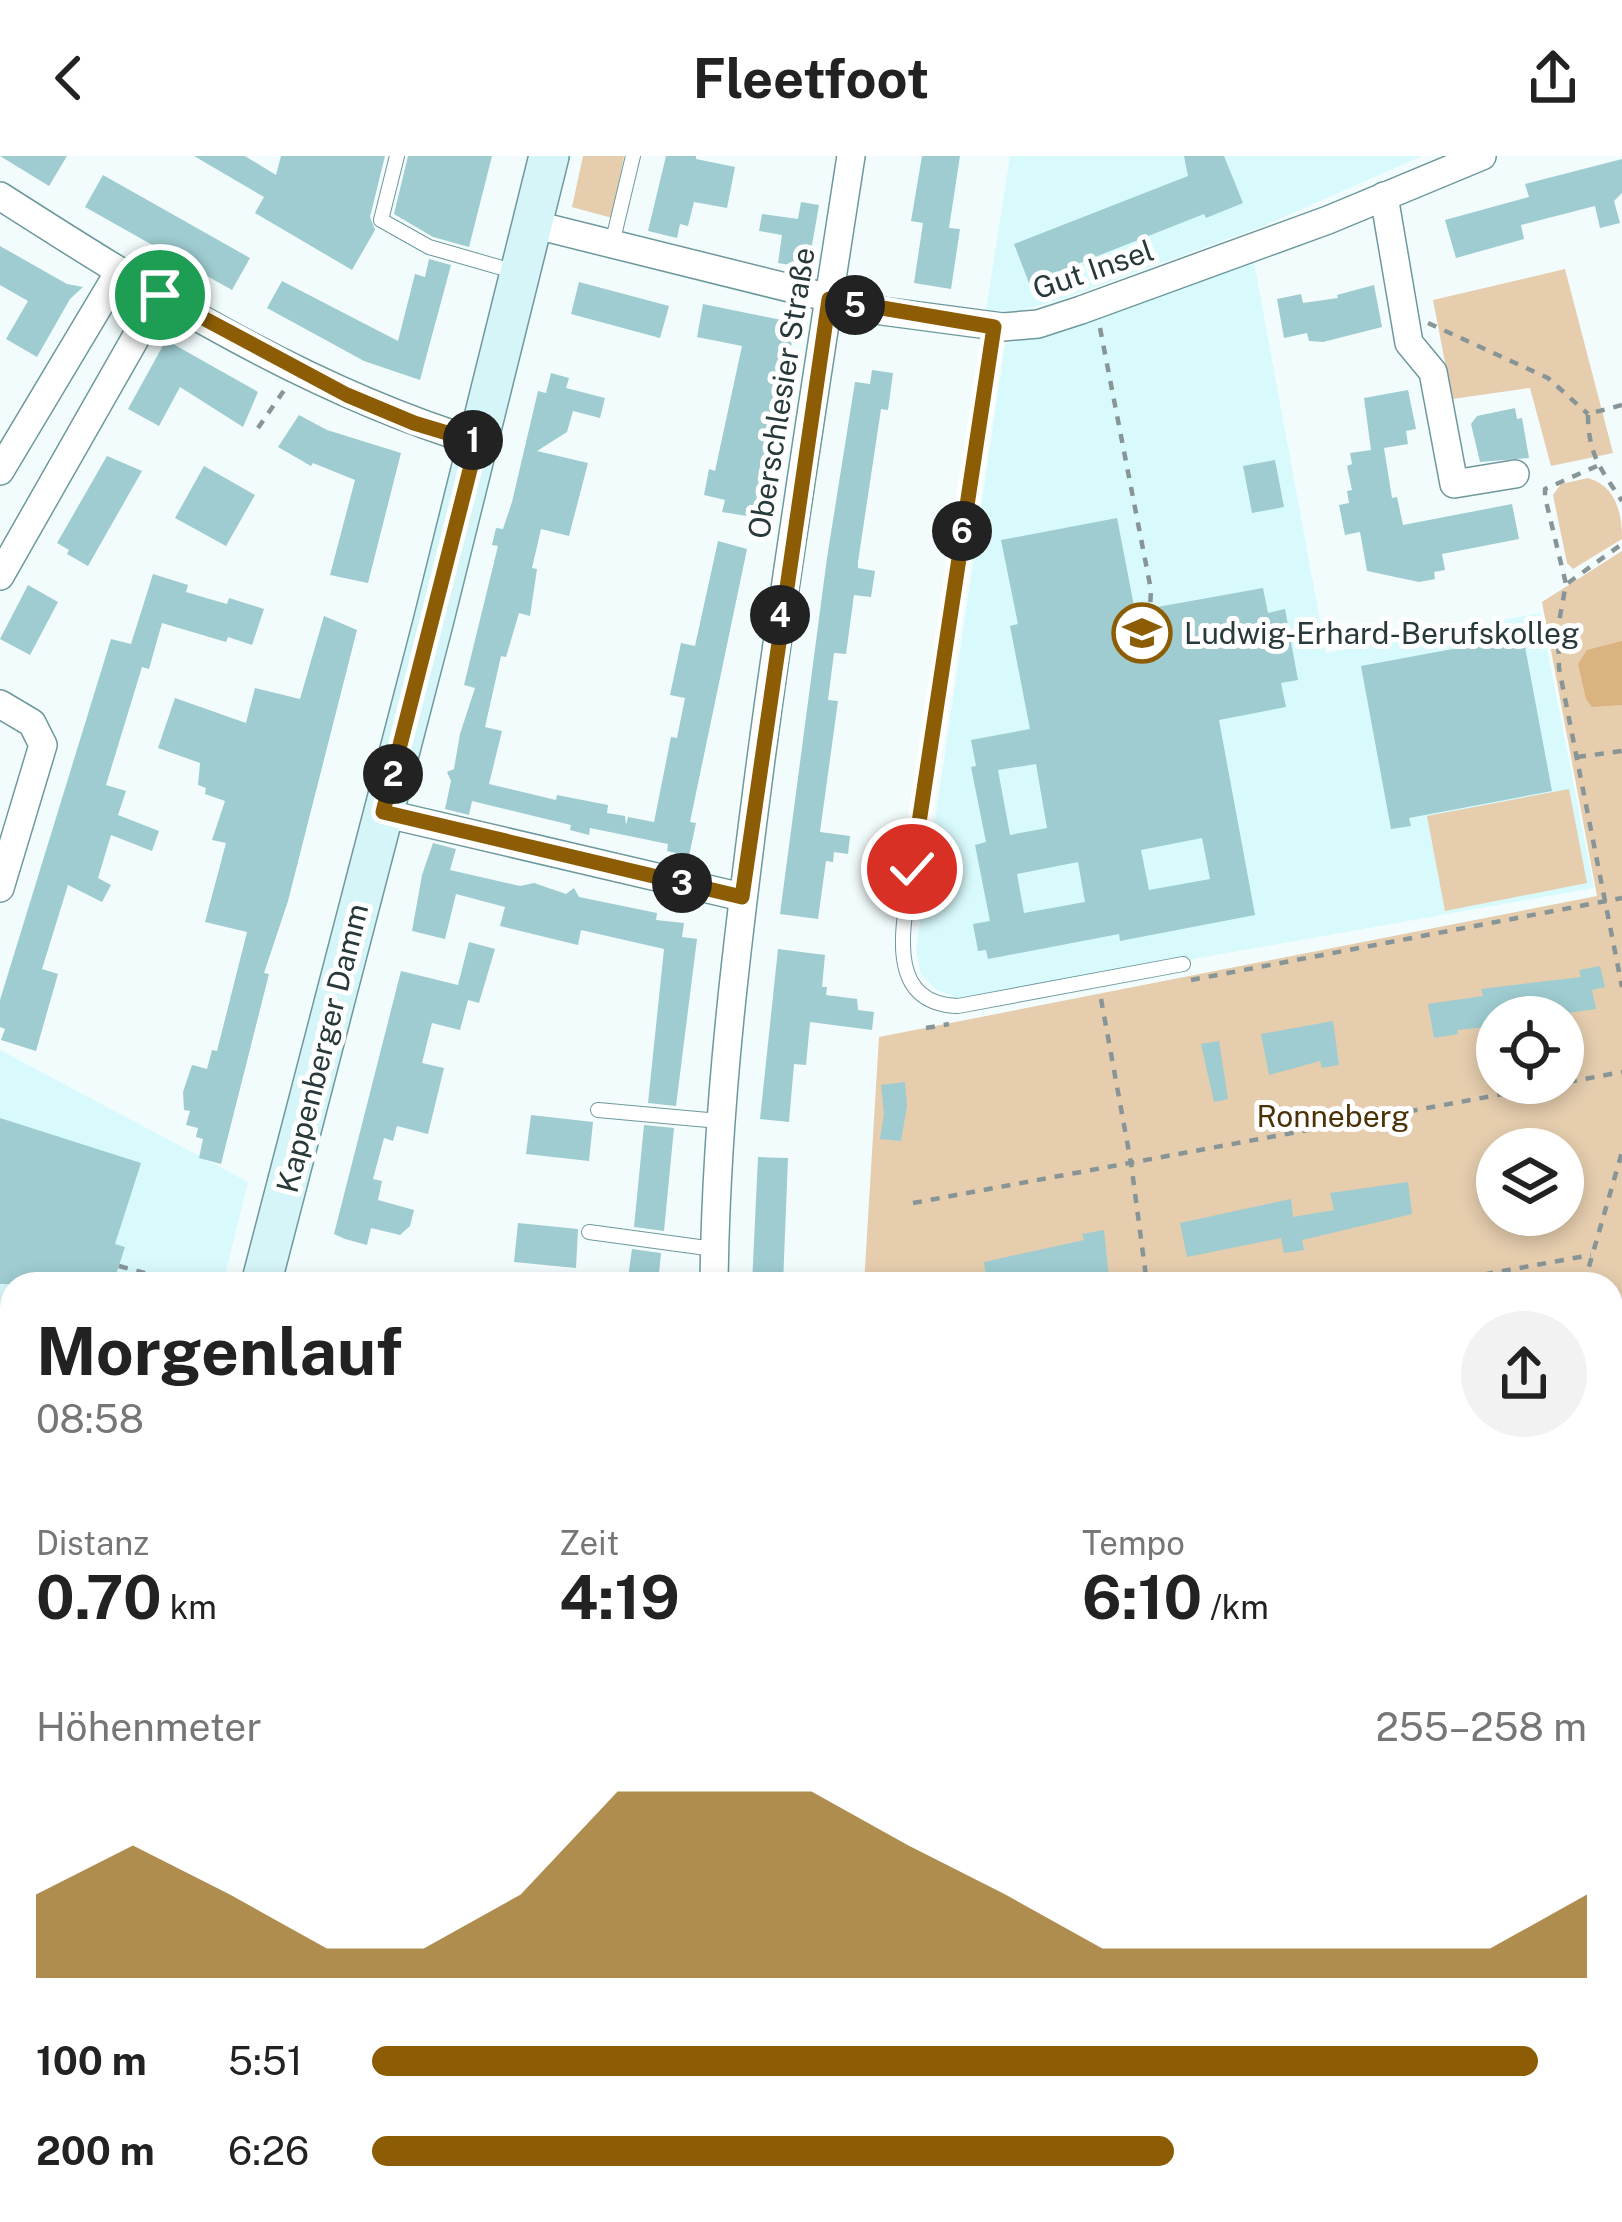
<!DOCTYPE html>
<html lang="de">
<meta charset="utf-8">
<style>
:root{--surface:#fff;--page:#f2f2f2;--text:#222;--muted:#767676;--accent:#8c5d04}
body{margin:0;font-family:"Public Sans",sans-serif;background:var(--page);color:var(--text);height:100vh;display:flex;flex-direction:column;font-size:45px;white-space:nowrap}
*{box-sizing:border-box;margin:0}
p{font-size:39px;color:var(--muted)}
.icon{flex:none;width:66px;height:66px;fill:none;stroke:currentColor;stroke-width:2;stroke-linecap:round;stroke-linejoin:round}
.map{position:relative;flex:1;overflow:hidden}
.details{position:absolute;left:0px;top:1116px;width:1623px;height:951px;display:flex;flex-direction:column;background:var(--surface);border-radius:36px 36px 0 0;box-shadow:0 6px 18px #0003}
.details>*{flex:none}
.tools{position:absolute;left:1476px;top:840px;display:grid;gap:24px}
.tools a{display:grid;place-items:center;width:108px;height:108px;border-radius:50%;background:var(--surface);box-shadow:0 6px 18px #0003;font-size:60px}
.pin{position:absolute;display:grid;place-items:center;width:102px;height:102px;color:#fff;margin:-51px;border:6px solid #fff;border-radius:50%;box-shadow:0 3px 12px #0007}
.km{position:absolute;width:60px;height:60px;margin:-30px;border-radius:50%;background:#222;color:#fff;font-size:33px;line-height:60px;text-align:center}
.round{display:grid;place-items:center;flex:none;width:126px;height:126px;border-radius:63px;background:var(--page)}
.overview{display:flex;align-items:center;justify-content:space-between;height:204px;padding:0 36px}
h1{font-size:66px;font-weight:700;line-height:90px}
.stats{display:grid;grid-template-columns:repeat(3,1fr);gap:18px;height:204px;padding:12px 36px}
.stats div{display:grid;align-content:center}
.stats b{font-size:60px;font-weight:700}
.stats small{font-size:33px;font-weight:400}
.stats p{font-size:33px}
.chart{height:336px;padding:24px 36px}
.chart p{display:flex;justify-content:space-between}
.chart svg{width:100%;height:216px;margin-top:12px;fill:var(--accent);opacity:.7}
ul{padding:0 36px;list-style:none;font-size:39px}
li{display:grid;grid-template-columns:192px 144px 1fr;align-items:center;height:90px}
li i{height:30px;border-radius:15px;background:var(--accent)}
header{display:flex;justify-content:space-between;align-items:center;height:156px;padding:0 36px;background:var(--surface);font-size:54px;font-weight:700}
.map>svg:first-child{display:block}
.built{fill:#d8fafc}
.green{fill:#e5cdae;fill-rule:evenodd}
.water{fill:#dab380}
.building{fill:#9eccd0;fill-rule:evenodd}
.lines{fill:none;stroke-linecap:round;stroke-linejoin:round}
.lane-casing{stroke:#6d999c;stroke-width:16}
.street-casing{stroke:#6d999c;stroke-width:30}
.secondary-casing{stroke:#6d999c;stroke-width:42}
.highway-casing{stroke:#59a4ab;stroke-width:54}
.path{stroke:#889597;stroke-width:4.5;stroke-dasharray:9 9;stroke-linecap:butt}
.lane{stroke:#fff;stroke-width:14}
.street{stroke:#fff;stroke-width:27}
.secondary{stroke:#d5f5f8;stroke-width:39}
.highway{stroke:#74dee7;stroke-width:51}
.route-casing{stroke:#fff;stroke-width:24}
.route{stroke:#8c5d04;stroke-width:15}
.labels{text-anchor:middle;dominant-baseline:central;stroke-width:10;stroke-linejoin:round;paint-order:stroke}
.street-label{font-size:30px;fill:#27393b;stroke:#fff}
.poi-label{font-size:30px;fill:#27393b;stroke:#fff;text-anchor:start}
.park-label{font-size:30px;fill:#4c3207;stroke:#fff}
</style>
<header><svg class="icon" aria-label="back" viewBox="0 0 24 24"><path d="M15 5l-7 7 7 7"/></svg>Fleetfoot<svg class="icon" aria-label="share" viewBox="0 0 24 24"><path d="M12 15V3M7 8l5-5 5 5M5 13v7h14v-7"/></svg></header>
<div class="map">
<svg width="1622" height="2066" viewBox="0 0 1622 2066">
<rect width="100%" height="100%" fill="#f3fcfd"/>
<!-- built -->
<g class="built">
<polygon points="1010,0 1422,0 1261,71 1062,143 1018,155 986,154"/>
<polygon points="1254,106 1326,497 1540,457 1594,732 962,844 937,834 921,819 916,794 1005,188 1060,174"/>
<polygon points="0,894 248,1026 223,1128 12,1128 12,1245 0,1241"/>
<polygon points="958,2055 1259,2055 1259,2066 961,2066"/>
</g>
<!-- green -->
<g class="green">
<polygon points="583,0 624,0 612,62 572,51"/>
<polygon points="1565,113 1613,297 1551,310 1530,232 1452,243 1433,144"/>
<path d="M1588 322C1616 330 1622 357 1622 383L1573 413 1567 407 1553 339 1561 328Z"/>
<path d="M1622 395V1317L1611 1318V1128H864L879 881 1597 740 1542 446ZM1497 861H1563V927H1497ZM1497 993H1563V1059H1497Z"/>
<polygon points="1569,633 1587,727 1445,755 1427,660"/>
<polygon points="1622,1529 1622,2045 1611,2047 1611,1531"/>
<polygon points="1259,2055 1583,2055 1584,2066 1259,2066"/>
</g>
<!-- water -->
<polygon class="water" points="1622,485 1622,549 1592,551 1586,543 1578,508 1587,494"/>
<!-- building -->
<g class="building">
<polygon points="0,0 67,0 49,30"/>
<polygon points="194,0 245,0 276,19 281,0 385,0 370,61 375,74 352,114 255,57 264,41"/>
<polygon points="408,0 492,0 469,91 433,81 394,58"/>
<polygon points="666,0 696,0 696,3 735,11 727,52 694,46 688,70 680,68 677,82 648,75"/>
<polygon points="922,0 960,0 949,72 960,73 951,133 914,127 923,67 911,65"/>
<polygon points="1184,0 1224,0 1243,47 1206,62 1204,58 1029,127 1014,88 1188,20"/>
<polygon points="1622,3 1622,37 1614,45 1620,67 1600,72 1595,50 1521,69 1524,83 1456,102 1445,64 1529,41 1525,28"/>
<polygon points="103,19 250,102 232,134 85,51"/>
<polygon points="801,46 819,49 808,112 778,107 782,79 759,75 762,58 798,63"/>
<polygon points="0,90 67,128 83,131 70,143 37,201 6,183 28,145 0,129"/>
<polygon points="429,103 451,109 420,224 364,205 267,152 282,125 398,185 415,118 425,121"/>
<polygon points="579,126 669,150 660,182 571,158"/>
<polygon points="1374,129 1382,171 1323,186 1309,185 1307,177 1284,182 1277,143 1301,138 1303,147 1338,142 1337,139"/>
<polygon points="703,148 796,167 789,200 784,199 753,361 722,356 725,344 704,339 709,313 715,315 742,190 697,181"/>
<polygon points="166,184 258,236 243,271 180,231 159,270 128,253"/>
<polygon points="872,214 893,217 888,254 881,253 858,406 858,412 875,415 871,441 854,439 846,498 834,497 828,544 838,545 820,676 850,680 848,698 834,696 833,706 826,705 818,763 780,758 827,402 855,226 870,228"/>
<polygon points="551,217 569,222 566,232 605,242 600,262 573,255 567,276 537,295 588,307 569,380 541,373 532,412 537,413 530,460 519,457 506,501 501,500 485,571 502,575 489,628 556,644 557,639 608,649 607,657 625,660 626,669 628,661 654,666 671,581 677,582 685,542 670,539 681,487 695,490 718,385 747,393 690,666 696,667 689,700 667,695 668,688 590,672 589,679 570,674 571,669 472,645 469,659 445,653 451,625 447,616 454,613 460,578 475,532 464,529 498,390 492,389 496,372 503,373 512,346 538,235 546,237"/>
<polygon points="1408,234 1416,273 1406,275 1408,288 1384,292 1392,342 1397,341 1403,369 1512,348 1519,383 1442,398 1445,414 1434,416 1435,423 1419,426 1367,415 1360,376 1345,379 1339,349 1349,347 1347,335 1352,334 1347,310 1352,308 1350,297 1371,294 1364,242"/>
<polygon points="1515,252 1517,263 1522,262 1529,302 1480,306 1471,268 1477,260"/>
<polygon points="299,259 327,274 401,297 368,427 330,419 355,324 313,307 311,310 278,291"/>
<polygon points="107,300 142,315 88,410 67,398 69,394 57,387"/>
<polygon points="1275,304 1284,351 1252,357 1243,310"/>
<polygon points="204,310 255,339 226,390 175,362"/>
<path d="M1117 362 1135 455 1263 432 1268 457 1285 453 1298 524 1281 527 1286 551 1219 564 1255 759 1120 785 1119 778 988 803 986 794 978 795 973 768 990 765 975 689 986 686 971 611 976 610 971 584 1030 573 1010 470 1018 468 1001 384ZM1036 608 1047 672 1010 679 998 614ZM1202 682 1210 723 1149 734 1141 694ZM1078 706 1085 746 1024 757 1017 718Z"/>
<polygon points="153,418 188,429 186,436 206,442 227,448 229,442 264,453 252,489 228,481 226,486 162,467 149,513 142,511 106,629 126,635 118,659 159,675 152,695 111,679 98,722 111,729 102,746 68,729 42,813 58,818 36,895 1,884 5,873 0,871 0,844 111,483 131,488"/>
<polygon points="28,429 58,446 30,499 0,483"/>
<polygon points="324,460 357,474 288,745 264,817 269,818 221,1008 199,1002 203,983 196,981 198,972 186,969 190,955 184,954 183,936 192,909 207,913 212,894 217,895 247,776 205,766 226,687 212,684 225,645 205,638 206,632 198,629 200,607 158,592 175,542 246,567 255,532 300,543"/>
<polygon points="1523,480 1552,635 1409,662 1411,670 1391,673 1361,510"/>
<polygon points="433,687 456,693 450,714 520,730 534,727 566,738 574,732 579,741 657,757 656,764 684,767 682,781 697,783 676,950 648,947 664,793 581,774 578,789 500,770 505,751 456,738 445,783 412,775 422,719"/>
<polygon points="469,786 495,793 479,847 468,844 460,874 432,867 422,907 444,912 428,978 397,970 393,985 384,982 373,1023 382,1025 378,1044 414,1054 410,1070 400,1079 371,1072 367,1089 345,1083 334,1078 401,815 458,829"/>
<polygon points="778,793 825,799 822,831 827,831 826,839 857,843 858,854 874,856 872,874 810,866 806,909 794,908 789,966 760,963"/>
<polygon points="1600,810 1605,831 1592,834 1596,853 1546,860 1544,844 1505,850 1506,861 1497,861 1497,870 1457,874 1458,878 1434,882 1428,848 1483,840 1481,833 1581,821 1579,814"/>
<polygon points="1333,865 1339,909 1322,912 1320,905 1269,919 1261,878"/>
<polygon points="1219,885 1228,943 1214,946 1201,888"/>
<polygon points="905,926 907,950 901,985 880,983 884,958 881,929"/>
<polygon points="531,959 593,966 589,1005 526,998"/>
<polygon points="0,962 141,1007 115,1088 125,1091 113,1128 0,1128"/>
<polygon points="644,969 674,972 664,1075 634,1071"/>
<polygon points="758,1001 788,1002 783,1128 752,1128"/>
<polygon points="1408,1026 1412,1058 1302,1084 1304,1094 1284,1097 1281,1082 1187,1101 1180,1067 1291,1043 1293,1061 1334,1054 1330,1037"/>
<polygon points="518,1067 578,1073 576,1112 514,1106"/>
<polygon points="1104,1074 1109,1121 1068,1128 987,1128 984,1106 1084,1084 1082,1078"/>
<polygon points="632,1093 661,1097 658,1128 627,1128"/>
</g>
<g class="lines">
<defs>
<g id="lane">
<polyline points="397,0 381,64 429,91 516,116"/>
<polyline points="612,88 633,0"/>
<path d="M994 171 912 713C905 762 881 847 958 850L1183 808"/>
<polyline points="598,954 719,965"/>
<polyline points="589,1076 714,1093"/>
<polyline points="1611,1287 1622,1285"/>
</g>
<g id="street">
<path d="M0 40C150 136 306 234 477 286"/>
<polyline points="1384,40 1409,187 1433,216 1454,328 1515,318"/>
<polyline points="532,68 882,155 1003,171 1038,168 1081,154 1328,64 1482,0"/>
<polyline points="0,315 119,116"/>
<polyline points="0,420 160,139"/>
<polyline points="0,548 32,567 43,589 0,732"/>
<polyline points="383,657 742,741"/>
<path d="M714 1128C716 951 738 778 761 603 788 401 820 201 851 0"/>
<polyline points="1621,1234 1622,1234"/>
<polyline points="0,1925 12,1929"/>
<polyline points="600,2055 601,2066"/>
<polyline points="946,2055 948,2066"/>
<polyline points="373,2066 373,2055"/>
</g>
<g id="secondary">
<polyline points="261,1128 433,467 549,0"/>
<polyline points="26,2066 29,2055"/>
</g>
<g id="highway">
<polyline points="0,1321 12,1324"/>
<polyline points="0,1361 12,1365"/>
<polyline points="1611,1421 1622,1419"/>
<polyline points="1611,1459 1622,1458"/>
</g>
</defs>
<!-- lane casing -->
<use href="#lane" class="lane-casing"/>
<!-- street casing -->
<use href="#street" class="street-casing"/>
<!-- secondary casing -->
<use href="#secondary" class="secondary-casing"/>
<!-- highway casing -->
<use href="#highway" class="highway-casing"/>
<!-- path -->
<g class="path">
<polyline points="1428,167 1548,222 1588,258"/>
<polyline points="1100,172 1151,434 1150,453"/>
<path d="M1622 249 1588 258C1588 299 1601 313 1622 345"/>
<polyline points="258,272 285,233"/>
<polyline points="1597,310 1545,333 1545,341 1566,428 1558,471 1559,512 1622,831"/>
<polyline points="1568,427 1622,388"/>
<polyline points="1577,601 1622,595"/>
<polyline points="1191,824 1622,742"/>
<polyline points="1101,843 1131,1007 1147,1128"/>
<polyline points="926,872 949,868"/>
<polyline points="913,1047 1622,916"/>
<polyline points="119,1110 185,1128"/>
<polyline points="1431,1128 1591,1099"/>
<polyline points="1584,1128 1622,996"/>
<polyline points="1611,1337 1622,1334"/>
<polyline points="1611,1723 1622,1721"/>
<polyline points="1611,1935 1622,1933"/>
<polyline points="1327,2055 1329,2066"/>
<polyline points="1491,2055 1494,2066"/>
</g>
<!-- lane -->
<use href="#lane" class="lane"/>
<!-- street -->
<use href="#street" class="street"/>
<!-- secondary -->
<use href="#secondary" class="secondary"/>
<!-- highway -->
<use href="#highway" class="highway"/>
</g>
<g class="lines">
<defs>
<polyline id="route" points="160,139 347,239 414,267 477,286 383,656 742,741 829,143 994,171 912,713"/>
</defs>
<!-- route casing -->
<use href="#route" class="route-casing"/>
<!-- route -->
<use href="#route" class="route"/>
</g>
<!-- icons -->
<defs>
<symbol id="school-ring" viewBox="-11 -11 22 22"><circle r="9.5" fill="#fff" stroke="#8c5d04" stroke-width="1.5"/><path d="M0-5L7-2L0 1L-7-2ZM-4 1L0 2.5L4 1V4Q0 6-4 4Z" fill="#8c5d04"/></symbol>
</defs>
<g fill-rule="evenodd">
<use href="#school-ring" x="1109" y="444" width="66" height="66"/>
</g>
<g class="labels">
<!-- street labels -->
<g class="street-label">
<text transform="translate(1093 113) rotate(-19)">Gut Insel</text>
<text transform="translate(781 237) rotate(-81)">Oberschlesier Straße</text>
<text transform="translate(322 892) rotate(-76)">Kappenberger Damm</text>
</g>
<!-- poi labels -->
<g class="poi-label">
<text x="1184" y="477">Ludwig-Erhard-Berufskolleg</text>
</g>
<!-- park labels -->
<g class="park-label">
<text x="1333" y="960">Ronneberg</text>
</g>
</g>
</svg>
<div class="tools">
<a><svg class="icon" aria-label="locate" viewBox="0 0 24 24"><circle cx="12" cy="12" r="6"/><path d="M12 2v4M12 18v4M2 12h4M18 12h4"/></svg></a>
<a><svg class="icon" aria-label="layers" viewBox="0 0 24 24"><path d="M12 4l9 5-9 5-9-5zM3 14l9 5 9-5"/></svg></a>
</div>
<div class="pin" style="left:160px;top:139px;background:#1e9e55"><svg class="icon" aria-label="arrive" viewBox="0 0 24 24"><path d="M6 21V4h12l-3 4 3 4H6"/></svg></div>
<div class="pin" style="left:912px;top:713px;background:#d93025"><svg class="icon" aria-label="check" viewBox="0 0 24 24"><path d="M5 12l5 5 9-10"/></svg></div>
<b class="km" style="left:473px;top:284px">1</b>
<b class="km" style="left:393px;top:618px">2</b>
<b class="km" style="left:682px;top:727px">3</b>
<b class="km" style="left:780px;top:459px">4</b>
<b class="km" style="left:855px;top:149px">5</b>
<b class="km" style="left:962px;top:375px">6</b>
<section class="details">
<div class="overview"><div><h1>Morgenlauf</h1><p>08:58</p></div><a class="round"><svg class="icon" aria-label="share" viewBox="0 0 24 24"><path d="M12 15V3M7 8l5-5 5 5M5 13v7h14v-7"/></svg></a></div>
<div class="stats">
<div><p>Distanz</p><b>0.70<small> km</small></b></div>
<div><p>Zeit</p><b>4:19</b></div>
<div><p>Tempo</p><b>6:10<small> /km</small></b></div>
</div>
<div class="chart"><p><span>Höhenmeter</span>255–258 m</p>
<svg viewBox="0 0 160 44" preserveAspectRatio="none"><path d="M0 44V27L10 17L20 27L30 38L40 38L50 27L60 6L70 6L80 6L90 17L100 27L110 38L120 38L130 38L140 38L150 38L160 27V44z"/></svg>
</div>
<ul>
<li><b>100 m</b>5:51<i style="width:96%"></i></li>
<li><b>200 m</b>6:26<i style="width:66%"></i></li>
</ul>
</section>
</div>
